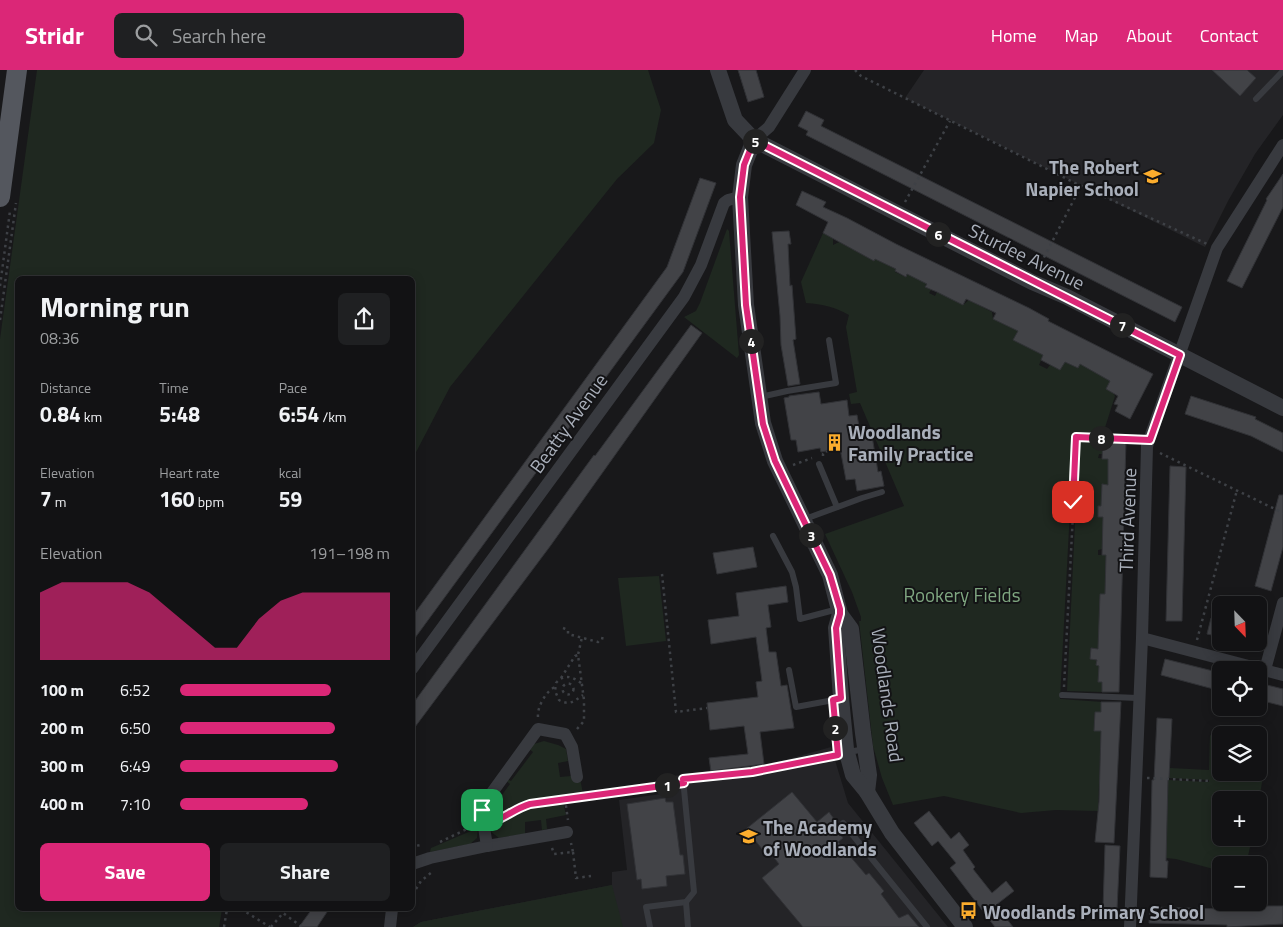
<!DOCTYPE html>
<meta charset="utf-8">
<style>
:root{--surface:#121214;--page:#1f2022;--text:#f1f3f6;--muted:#9c9ea0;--line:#313234;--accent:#db2777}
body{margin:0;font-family:"Titillium Web",sans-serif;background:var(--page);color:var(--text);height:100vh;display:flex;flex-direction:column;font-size:19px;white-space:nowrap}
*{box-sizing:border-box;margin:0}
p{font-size:16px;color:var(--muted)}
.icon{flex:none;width:28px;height:28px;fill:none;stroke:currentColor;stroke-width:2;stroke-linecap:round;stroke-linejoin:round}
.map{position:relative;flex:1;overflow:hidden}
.panel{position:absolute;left:15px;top:206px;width:400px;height:635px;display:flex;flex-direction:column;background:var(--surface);border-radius:8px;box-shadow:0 2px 12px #0003,0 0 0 1px var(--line)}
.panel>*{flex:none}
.needle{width:32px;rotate:157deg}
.buttons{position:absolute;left:1212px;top:526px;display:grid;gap:10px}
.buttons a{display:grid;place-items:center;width:55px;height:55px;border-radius:8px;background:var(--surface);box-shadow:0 2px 12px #0003,0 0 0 1px var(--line);font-size:25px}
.pin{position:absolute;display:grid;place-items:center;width:42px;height:42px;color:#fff;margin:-21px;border-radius:10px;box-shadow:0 2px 8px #0006}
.km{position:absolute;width:25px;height:25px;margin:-12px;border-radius:50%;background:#222;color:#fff;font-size:14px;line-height:25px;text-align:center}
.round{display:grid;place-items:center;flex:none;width:52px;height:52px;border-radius:8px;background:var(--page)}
.summary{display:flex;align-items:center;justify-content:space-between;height:85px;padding:0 25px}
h1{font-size:28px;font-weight:700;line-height:38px}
.stats{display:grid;grid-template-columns:repeat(3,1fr);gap:8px;height:85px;padding:5px 25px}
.stats div{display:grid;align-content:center}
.stats b{font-size:21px;font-weight:700}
.stats small{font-size:14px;font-weight:400}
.stats p{font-size:14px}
.chart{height:140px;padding:10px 25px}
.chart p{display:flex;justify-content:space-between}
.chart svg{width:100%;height:90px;margin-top:5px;fill:var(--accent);opacity:.7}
.button{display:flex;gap:10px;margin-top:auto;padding:10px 25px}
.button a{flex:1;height:58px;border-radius:8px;background:var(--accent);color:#fff;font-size:20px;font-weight:700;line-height:58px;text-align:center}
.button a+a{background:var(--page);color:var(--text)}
ul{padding:0 25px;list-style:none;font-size:16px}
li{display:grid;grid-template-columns:80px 60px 1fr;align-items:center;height:38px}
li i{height:12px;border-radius:6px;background:var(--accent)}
header{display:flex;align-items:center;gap:30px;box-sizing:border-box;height:70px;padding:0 25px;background:var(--accent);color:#fff}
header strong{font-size:24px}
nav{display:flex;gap:28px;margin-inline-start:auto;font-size:18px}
.search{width:350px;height:45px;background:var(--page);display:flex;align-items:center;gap:12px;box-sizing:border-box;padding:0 18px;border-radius:8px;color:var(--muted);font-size:19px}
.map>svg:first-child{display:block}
.built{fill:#242427}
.green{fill:#1f2820}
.building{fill:#424347;stroke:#313236}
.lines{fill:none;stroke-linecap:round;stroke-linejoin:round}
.path{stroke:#3e4146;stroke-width:2.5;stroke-dasharray:2.5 4;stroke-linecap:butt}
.service{stroke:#383a3f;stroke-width:6}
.minor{stroke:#383a3f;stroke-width:12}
.tertiary{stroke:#383a3f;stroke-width:16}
.primary{stroke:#54575e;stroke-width:20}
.route-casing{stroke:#fff;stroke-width:10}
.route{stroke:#db2777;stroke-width:6}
.labels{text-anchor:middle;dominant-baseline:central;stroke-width:4;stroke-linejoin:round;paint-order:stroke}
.poi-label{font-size:19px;font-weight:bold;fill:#a9afba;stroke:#131315;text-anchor:start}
.street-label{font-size:19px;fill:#a9afba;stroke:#131315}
.park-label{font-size:19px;fill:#7fa680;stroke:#131315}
</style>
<header>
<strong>Stridr</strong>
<div class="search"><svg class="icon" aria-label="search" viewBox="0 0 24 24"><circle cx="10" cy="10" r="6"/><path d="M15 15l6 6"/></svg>Search here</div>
<nav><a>Home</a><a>Map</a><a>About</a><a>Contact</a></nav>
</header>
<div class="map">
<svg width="1283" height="857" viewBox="0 0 1283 857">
<rect width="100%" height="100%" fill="#18181a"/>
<!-- built -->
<g class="built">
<polygon points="924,0 1283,0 1283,45 1255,84 1228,131 1205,177 905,28"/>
<polygon points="831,677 848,733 948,857 413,857 421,852 612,815 612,802 627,800 619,730 675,722 672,706 710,702 709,688 762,682 764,696"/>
</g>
<!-- green -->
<g class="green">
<polygon points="37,0 648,0 661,40 654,73 617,109 450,317 413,388 412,209 18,209 18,839 222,839 219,857 0,857 0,269"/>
<polygon points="727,159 729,161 739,285 737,288 684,247 696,241 700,233"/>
<path d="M823 163 833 168V175L839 172 874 190 877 185 891 192 889 196 896 199 895 202 906 207 909 200C915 207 919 213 928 210L925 217 931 220 929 223 935 226 940 216 952 229 963 235 969 230 992 242 993 249 1019 255 1026 276 1030 278 1047 277 1039 295 1047 299 1065 275 1067 293 1078 298 1081 292 1087 298 1111 310 1106 319 1113 323 1115 326 1102 367 1074 364 1060 629 1103 632 1102 642H1095L1094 649 1101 650 1095 661H1101L1098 741 1056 740 1021 743 944 726 893 735 882 708 873 676 859 551H861V547L852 522 825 464 904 436 860 333 851 334 849 324 857 322 846 257 849 245C835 237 823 234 806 233L801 212Z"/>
<polygon points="1079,369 1103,370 1104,384 1099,384 1098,388 1108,389 1108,415 1102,415 1104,425 1098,447 1107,447 1102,479 1098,480 1098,485 1106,485 1105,524 1100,524 1099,546 1103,579 1091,578 1090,589 1097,590 1097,595 1103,596 1098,612 1102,612 1102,622 1067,621"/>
<polygon points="659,506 666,571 626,576 618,508"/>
<polygon points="1210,665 1221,670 1221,702 1259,702 1259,686 1266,689 1259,730 1221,730 1221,768 1252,768 1246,795 1221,795 1221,801 1176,789 1166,788 1168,710 1209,712 1209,710 1169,708 1170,698 1209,700"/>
<polygon points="544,671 558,675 566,679 568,691 558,693 560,707 571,706 580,708 583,724 527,732 488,751 487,742 491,731 496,733 510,714 506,711 507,709 511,711 533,682 529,679 534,674"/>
<polygon points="563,732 566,745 546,749 547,759 542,760 541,750 525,752 525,764 499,768 490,761 489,756 528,737"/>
<polygon points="478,758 477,768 470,774 430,782 431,778"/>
<polygon points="612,815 623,857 413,857 421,852"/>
</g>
<!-- building -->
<g class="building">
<polygon points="738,0 756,0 764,27 748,32"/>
<polygon points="1212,0 1247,0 1256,8 1240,26"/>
<polygon points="806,41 824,50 821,56 1182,237 1175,252 806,65 808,61 798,56"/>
<polygon points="1283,104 1283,137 1242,218 1227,211 1267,130 1266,129"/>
<polygon points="700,108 716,113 683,202 412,572 412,547 667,197"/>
<polygon points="802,121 826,132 823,137 847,148 896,174 1029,238 1049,249 1048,251 1153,304 1130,349 1115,341 1118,335 1114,334 1118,326 1106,319 1110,311 1080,294 1078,298 1065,292 1060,300 1041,290 1043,285 1013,270 1018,261 993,249 996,243 966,229 963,235 937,222 925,217 927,214 907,204 906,207 895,201 896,199 875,189 874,191 823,163 828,152 796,135"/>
<polygon points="789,161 791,174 788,174 790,216 792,215 796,269 793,270 800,314 788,316 781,275 780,246 772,162"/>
<polygon points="691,255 702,263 551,475 412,661 412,635 594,385 595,386"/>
<polygon points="819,322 821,334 847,330 849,346 857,345 861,368 872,366 878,402 881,401 884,416 857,421 855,409 846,410 840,378 821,382 820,378 798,382 796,370 791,370 784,328 789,327 789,326"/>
<polygon points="1191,326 1256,347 1255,349 1283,363 1283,382 1251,366 1185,344"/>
<polygon points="1103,370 1126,371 1119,622 1102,622 1102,612 1098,612 1099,596 1096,595 1097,590 1090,589 1091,578 1098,579 1100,524 1105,524 1106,485 1102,485 1103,447 1098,447 1098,436 1101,436 1102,414 1108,415 1108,389 1102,389"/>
<polygon points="1170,396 1186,397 1182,551 1166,551"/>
<polygon points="1279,425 1283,425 1283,477 1271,521 1255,516"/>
<polygon points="753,477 757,497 717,504 713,483"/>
<polygon points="786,516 788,532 768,535 771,557 766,558 769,582 776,582 781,616 787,615 794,658 760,662 764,694 711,701 709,688 748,684 744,656 710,660 707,633 758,627 756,612 762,611 756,567 711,574 708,550 739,546 736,523"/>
<polygon points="1211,548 1221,550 1221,567 1207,564"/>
<polygon points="1165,589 1221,603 1221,621 1161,605"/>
<polygon points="1259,613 1283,619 1283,636 1259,630"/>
<polygon points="1101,632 1121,632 1114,773 1095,772 1099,732 1101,661 1094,661 1095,642 1101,642"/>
<polygon points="1157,648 1172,649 1169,708 1168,708 1166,791 1168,791 1167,808 1150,807 1152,710 1154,710"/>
<polygon points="792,722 817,752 829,742 841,759 838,762 843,768 838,772 866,805 869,803 884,821 881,824 899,848 908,844 919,857 803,857 762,808 779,794 765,776 762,779 746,759"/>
<polygon points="665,728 666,732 673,732 680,785 683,785 685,804 666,806 667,816 642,819 641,809 637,810 627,734"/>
<polygon points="929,741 951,769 959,762 969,775 963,780 975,797 973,799 992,823 1006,811 1014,821 996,835 1013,857 995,857 950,798 956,793 938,771 932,776 914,753"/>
<polygon points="1105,775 1120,776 1117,839 1103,839"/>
<polygon points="1265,833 1265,836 1283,836 1283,854 1227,857 1227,855 1149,853 1150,837 1227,839 1227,834"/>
<polygon points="312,839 329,839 317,857 299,857"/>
</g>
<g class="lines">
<!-- path -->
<g class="path">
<polyline points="855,0 861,6 1081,116 1207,174"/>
<polyline points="905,132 950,51"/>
<polyline points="1038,199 1081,116"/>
<polyline points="0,216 10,141"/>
<polyline points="0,250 16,133"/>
<polyline points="1160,383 1283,443"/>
<polyline points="823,386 823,384 827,383 827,381"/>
<polyline points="793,395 812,388"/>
<polyline points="662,504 676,642 707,638"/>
<polyline points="563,558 568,560 568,564 598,572 601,568 606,569"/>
<polyline points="1197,570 1237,420"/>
<polyline points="561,608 575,586 578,585"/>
<path d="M581 613C573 607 564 603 556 613L555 621 559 630C570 636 574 631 583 625"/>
<circle cx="568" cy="619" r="5.5"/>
<polyline points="1064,617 1077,367 1136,369"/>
<path d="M538 647C537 637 546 621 555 617"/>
<polyline points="577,659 584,651 584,630 578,585 582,567"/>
<polyline points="1147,708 1211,711"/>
<polyline points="565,729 568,750"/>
<polyline points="496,751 518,738 534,733 675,714"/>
<polyline points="412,772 418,774 419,779"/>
<polyline points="440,772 471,757"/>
<polyline points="552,778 554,784 573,782 571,773"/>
<polyline points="573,782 576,808 591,806"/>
<polyline points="412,811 416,819"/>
<polyline points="416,819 421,811 432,802"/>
<polyline points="241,839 270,857"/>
<polyline points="224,857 227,839"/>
<polyline points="271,857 283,843 302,857"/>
</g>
<!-- service -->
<g class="service">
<polyline points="1256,29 1283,1"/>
<polyline points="760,327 787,321 836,313 829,270"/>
<polyline points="819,394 837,437"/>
<polyline points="805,449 862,428 882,422"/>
<polyline points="773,466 792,502 796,517 800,549 838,539"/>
<polyline points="789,600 796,637 839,629"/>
<polyline points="1062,625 1138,628"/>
<polyline points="843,753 927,857"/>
<polyline points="650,857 646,837 686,832"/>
<polyline points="688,857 686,832 694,822 683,709 752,702 864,679"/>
</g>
<!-- minor -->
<g class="minor">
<polyline points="754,70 769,57 805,0"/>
<polyline points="1142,568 1283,605"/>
<polyline points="412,599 684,227 701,195 724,133 728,130 740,127"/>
<polyline points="1265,600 1283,533"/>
<polyline points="487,776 567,762"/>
<polyline points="412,794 430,788 487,776 482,745 483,735 538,659 565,664 572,677 577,707"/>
<polyline points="390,857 392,839"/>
<polyline points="1130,857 1142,568 1147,376 1217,178 1283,75"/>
</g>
<!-- tertiary -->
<g class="tertiary">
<polyline points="718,0 735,50 754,70 1032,212 1067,227 1283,338"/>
<polyline points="754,70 744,95 740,127 746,235 763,353 775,391 830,505 840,544 851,559 863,663 869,705 867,722"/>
<polyline points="840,544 836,558 841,628 846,679 853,705 867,722 892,763 965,857"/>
</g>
<!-- primary -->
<polyline class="primary" points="0,127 17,0"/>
</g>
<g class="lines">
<defs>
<path id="route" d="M482 740 483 755C500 752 513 739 530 734L684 713 683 709 752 702 838 685 833 630 841 628 836 558 840 544V539L830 505 775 391 763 354 746 235 740 127 744 95 754 70 1180 285 1150 370 1076 367 1073 432"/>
</defs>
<!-- route casing -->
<use href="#route" class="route-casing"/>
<!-- route -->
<use href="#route" class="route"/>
</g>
<!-- icons -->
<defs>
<symbol id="school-bare" viewBox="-9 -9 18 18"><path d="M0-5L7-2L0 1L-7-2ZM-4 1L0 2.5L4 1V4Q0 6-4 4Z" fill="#fcad2d" stroke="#131315" stroke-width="2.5" paint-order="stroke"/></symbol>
<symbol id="building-bare" viewBox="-9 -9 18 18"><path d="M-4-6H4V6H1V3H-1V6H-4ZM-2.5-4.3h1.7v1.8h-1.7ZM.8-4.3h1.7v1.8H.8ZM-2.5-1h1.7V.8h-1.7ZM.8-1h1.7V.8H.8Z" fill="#fcad2d" stroke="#131315" stroke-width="2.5" paint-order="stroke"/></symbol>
<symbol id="bus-bare" viewBox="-9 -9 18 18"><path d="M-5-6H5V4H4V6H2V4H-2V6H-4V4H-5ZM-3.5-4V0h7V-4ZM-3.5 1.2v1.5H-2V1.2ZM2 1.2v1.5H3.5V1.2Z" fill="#fcad2d" stroke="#131315" stroke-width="2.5" paint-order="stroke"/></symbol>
</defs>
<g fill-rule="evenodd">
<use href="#school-bare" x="1140" y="94" width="25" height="25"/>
<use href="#building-bare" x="822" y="360" width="25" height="25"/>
<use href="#school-bare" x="736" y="754" width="25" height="25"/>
<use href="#bus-bare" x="956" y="828" width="25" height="25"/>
</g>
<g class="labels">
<!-- poi labels -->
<g class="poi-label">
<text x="1139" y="96" text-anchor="end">The Robert<tspan x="1139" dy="22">Napier School</tspan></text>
<text x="848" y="361">Woodlands<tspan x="848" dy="22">Family Practice</tspan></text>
<text x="763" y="756">The Academy<tspan x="763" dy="22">of Woodlands</tspan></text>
<text x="983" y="841">Woodlands Primary School</text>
</g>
<!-- street labels -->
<g class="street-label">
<text transform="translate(1027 186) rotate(26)">Sturdee Avenue</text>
<text transform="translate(568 353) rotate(-54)">Beatty Avenue</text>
<text transform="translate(1127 450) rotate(-88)">Third Avenue</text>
<text transform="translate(888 625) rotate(82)">Woodlands Road</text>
</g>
<!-- park labels -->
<g class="park-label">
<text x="962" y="524">Rookery Fields</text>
</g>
</g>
</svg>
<div class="buttons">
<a><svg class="needle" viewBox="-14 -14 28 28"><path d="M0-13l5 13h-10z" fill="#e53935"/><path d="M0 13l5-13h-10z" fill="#9c9ea0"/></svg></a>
<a><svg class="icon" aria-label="locate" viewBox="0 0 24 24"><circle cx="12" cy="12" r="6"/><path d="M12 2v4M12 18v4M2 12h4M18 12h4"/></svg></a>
<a><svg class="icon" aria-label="layers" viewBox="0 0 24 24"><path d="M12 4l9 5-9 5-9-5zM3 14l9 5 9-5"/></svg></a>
<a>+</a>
<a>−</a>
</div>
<div class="pin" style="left:482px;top:740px;background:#1e9e55"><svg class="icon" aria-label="arrive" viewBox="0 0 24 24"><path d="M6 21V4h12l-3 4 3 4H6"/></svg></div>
<div class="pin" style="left:1073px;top:432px;background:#d93025"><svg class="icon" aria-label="check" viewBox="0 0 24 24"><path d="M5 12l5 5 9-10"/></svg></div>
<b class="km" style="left:667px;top:715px">1</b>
<b class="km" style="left:835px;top:658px">2</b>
<b class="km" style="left:811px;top:465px">3</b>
<b class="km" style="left:751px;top:271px">4</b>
<b class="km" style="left:755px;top:71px">5</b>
<b class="km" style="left:938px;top:164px">6</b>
<b class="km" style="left:1122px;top:255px">7</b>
<b class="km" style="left:1101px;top:368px">8</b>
<section class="panel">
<div class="summary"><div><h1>Morning run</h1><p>08:36</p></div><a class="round"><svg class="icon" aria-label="share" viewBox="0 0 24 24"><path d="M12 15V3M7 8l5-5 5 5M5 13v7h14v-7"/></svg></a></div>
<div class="stats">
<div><p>Distance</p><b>0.84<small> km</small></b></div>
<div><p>Time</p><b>5:48</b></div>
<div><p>Pace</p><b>6:54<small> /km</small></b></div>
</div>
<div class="stats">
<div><p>Elevation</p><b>7<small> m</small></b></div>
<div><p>Heart rate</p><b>160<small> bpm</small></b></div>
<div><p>kcal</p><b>59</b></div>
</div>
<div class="chart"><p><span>Elevation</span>191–198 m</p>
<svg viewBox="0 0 160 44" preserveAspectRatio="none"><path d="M0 44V11L10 6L20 6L30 6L40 6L50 11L60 20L70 29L80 38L90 38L100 24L110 15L120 11L130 11L140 11L150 11L160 11V44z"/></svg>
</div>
<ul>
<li><b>100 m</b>6:52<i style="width:72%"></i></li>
<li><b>200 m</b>6:50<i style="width:74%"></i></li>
<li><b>300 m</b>6:49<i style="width:75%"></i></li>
<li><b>400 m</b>7:10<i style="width:61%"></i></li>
</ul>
<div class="button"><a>Save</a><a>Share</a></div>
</section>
</div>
